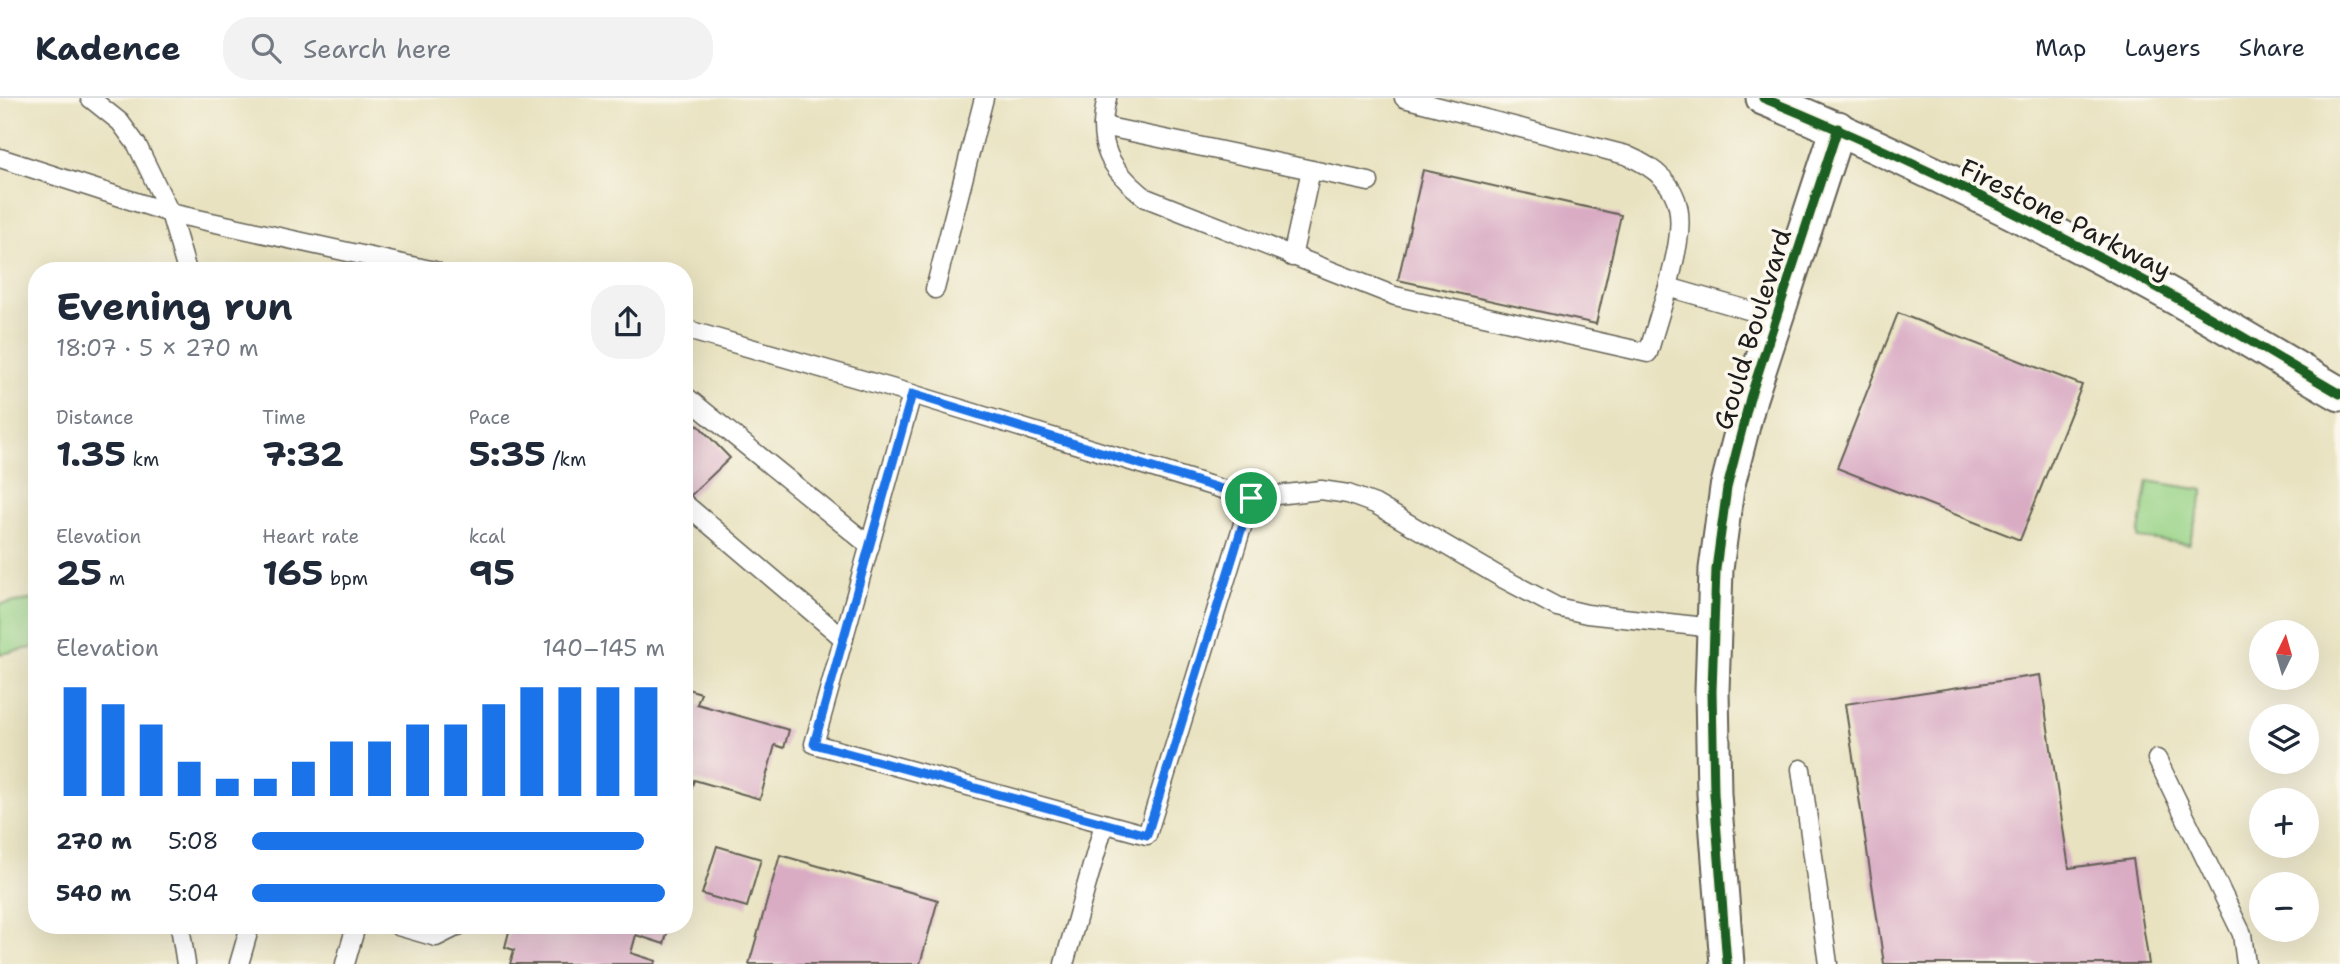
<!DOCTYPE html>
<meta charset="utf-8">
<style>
:root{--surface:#fff;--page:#f2f2f3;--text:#1f2937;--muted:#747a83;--line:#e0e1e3;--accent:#1a73e8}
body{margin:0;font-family:"Shantell Sans",sans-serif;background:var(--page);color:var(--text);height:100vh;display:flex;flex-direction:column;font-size:26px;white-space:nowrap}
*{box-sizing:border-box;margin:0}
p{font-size:23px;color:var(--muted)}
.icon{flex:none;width:38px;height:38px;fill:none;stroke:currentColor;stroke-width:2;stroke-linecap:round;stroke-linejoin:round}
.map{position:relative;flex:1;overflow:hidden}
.panel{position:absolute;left:28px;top:164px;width:665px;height:672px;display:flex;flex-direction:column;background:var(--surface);border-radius:28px;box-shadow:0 7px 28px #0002}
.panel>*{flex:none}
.needle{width:46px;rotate:5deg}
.tools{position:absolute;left:2249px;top:522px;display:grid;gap:14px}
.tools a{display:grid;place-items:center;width:70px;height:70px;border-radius:50%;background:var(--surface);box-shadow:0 7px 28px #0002;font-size:35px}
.pin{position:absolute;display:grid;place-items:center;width:60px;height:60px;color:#fff;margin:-30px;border:4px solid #fff;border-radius:50%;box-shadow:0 2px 7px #0007}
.round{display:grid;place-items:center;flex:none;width:74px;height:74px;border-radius:28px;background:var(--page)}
.headline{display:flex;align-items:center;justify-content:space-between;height:119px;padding:0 28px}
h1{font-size:38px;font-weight:700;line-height:52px}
.figures{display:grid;grid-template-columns:repeat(3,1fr);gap:10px;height:119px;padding:7px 28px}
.figures div{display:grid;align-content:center}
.figures b{font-size:35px;font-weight:700}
.figures small{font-size:19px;font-weight:400}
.figures p{font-size:19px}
.chart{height:196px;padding:14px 28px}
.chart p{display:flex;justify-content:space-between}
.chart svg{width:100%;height:126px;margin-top:7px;stroke:var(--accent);stroke-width:6}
ul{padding:0 28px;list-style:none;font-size:23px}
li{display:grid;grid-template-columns:112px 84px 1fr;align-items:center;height:52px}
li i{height:18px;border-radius:9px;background:var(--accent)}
header{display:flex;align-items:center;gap:42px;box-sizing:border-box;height:98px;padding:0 35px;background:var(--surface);border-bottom:2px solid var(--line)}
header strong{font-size:33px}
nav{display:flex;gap:38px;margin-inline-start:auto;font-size:24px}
.search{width:490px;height:63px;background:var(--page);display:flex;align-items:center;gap:18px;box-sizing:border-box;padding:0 24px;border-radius:28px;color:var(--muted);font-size:26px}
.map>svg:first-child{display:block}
.green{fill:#98d387;stroke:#5a7852;stroke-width:2}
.building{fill:#d9acc4}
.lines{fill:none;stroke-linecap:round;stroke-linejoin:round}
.service-casing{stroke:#636155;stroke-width:21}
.minor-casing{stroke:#636155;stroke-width:37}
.service{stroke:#fff;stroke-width:18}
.minor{stroke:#fff;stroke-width:33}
.cycleway-casing{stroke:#fbf7ec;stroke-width:13}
.cycleway{stroke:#1b5e20;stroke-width:9}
.route-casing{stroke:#fff;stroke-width:14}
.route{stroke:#1a73e8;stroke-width:9}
.labels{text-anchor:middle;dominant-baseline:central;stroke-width:7;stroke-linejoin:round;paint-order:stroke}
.street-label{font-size:26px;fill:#1c1c1c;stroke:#fbf7ec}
</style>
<header>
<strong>Kadence</strong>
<div class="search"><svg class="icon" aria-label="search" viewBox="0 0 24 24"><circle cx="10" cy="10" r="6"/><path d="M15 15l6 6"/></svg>Search here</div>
<nav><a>Map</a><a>Layers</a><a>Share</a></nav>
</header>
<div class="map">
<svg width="2340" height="866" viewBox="0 0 2340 866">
<rect width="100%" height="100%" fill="#fbf7ec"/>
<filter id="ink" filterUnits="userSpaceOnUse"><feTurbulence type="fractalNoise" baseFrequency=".0143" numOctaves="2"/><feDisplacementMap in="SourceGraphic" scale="14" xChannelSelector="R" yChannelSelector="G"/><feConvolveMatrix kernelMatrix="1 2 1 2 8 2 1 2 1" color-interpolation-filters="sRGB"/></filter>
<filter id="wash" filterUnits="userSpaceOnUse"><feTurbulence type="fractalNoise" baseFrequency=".00686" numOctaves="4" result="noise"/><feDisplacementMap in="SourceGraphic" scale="28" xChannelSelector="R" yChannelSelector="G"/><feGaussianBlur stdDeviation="1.57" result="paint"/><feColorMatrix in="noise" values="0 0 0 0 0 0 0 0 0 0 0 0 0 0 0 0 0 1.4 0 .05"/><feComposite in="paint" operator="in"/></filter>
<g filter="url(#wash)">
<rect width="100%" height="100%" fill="#e8e2c0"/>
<!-- green -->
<g class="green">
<polygon points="2148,383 2204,392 2189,446 2138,440"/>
<polygon points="37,501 37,549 0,556 0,506"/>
</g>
<g id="blocks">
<!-- building -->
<g class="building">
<polygon points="1423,72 1621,117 1596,226 1398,182"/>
<polygon points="1898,215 2082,287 2020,442 1837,370"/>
<polygon points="698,327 730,360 684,404 684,341"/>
<polygon points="2040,577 2069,770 2133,761 2149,866 1884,866 1845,606"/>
<polygon points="684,590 701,595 697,606 789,632 784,650 775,647 760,701 694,682 684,714"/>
<polygon points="717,748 761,761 747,809 702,796"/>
<polygon points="780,757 938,802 920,866 749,866"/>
<polygon points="522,828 669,828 664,846 636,837 631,855 656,863 655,866 510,866 514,852 505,849 510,830 520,832"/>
</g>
</g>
</g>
<g filter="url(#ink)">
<use href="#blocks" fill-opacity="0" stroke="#636155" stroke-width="2"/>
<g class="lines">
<defs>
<g id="service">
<polyline points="90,0 120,24 137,47 170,115 187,173"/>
<path d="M1107 0C1095 48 1110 71 1146 100L1395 198 1648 255 1668 189"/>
<path d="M1404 0 1626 57C1695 86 1683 128 1668 189L1776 220"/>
<polyline points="1103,28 1369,84"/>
<polyline points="0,60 170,115 435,173"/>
<polyline points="1292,159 1311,72"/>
<polyline points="935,191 984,0"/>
<polyline points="684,231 912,296 1251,400 1321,392 1348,396 1375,406 1502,480 1557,509 1587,516 1714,530"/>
<polyline points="912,296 814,646 1147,737 1251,400"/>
<polyline points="684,297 870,448"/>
<polyline points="684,405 844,541"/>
<polyline points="2157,661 2242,836 2246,866"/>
<polyline points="1801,671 1828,866"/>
<polyline points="180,828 186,866"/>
<polyline points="398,828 436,839 458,828"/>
<polyline points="239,866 250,828"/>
<polyline points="345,866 356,828"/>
<polyline points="1064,866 1104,726"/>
</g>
<g id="minor">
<path d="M1763 0C1894 53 2022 117 2147 184 2212 219 2276 259 2340 296"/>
<polyline points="1727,866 1714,696 1712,593 1716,471 1727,390 1750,300 1838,30"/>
</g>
</defs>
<!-- service casing -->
<use href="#service" class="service-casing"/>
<!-- minor casing -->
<use href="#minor" class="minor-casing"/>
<!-- service -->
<use href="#service" class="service"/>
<!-- minor -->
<use href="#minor" class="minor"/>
<defs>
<g id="cycleway">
<path d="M1763 0C1894 53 2022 117 2147 184 2212 219 2276 259 2340 296"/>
<polyline points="1727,866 1714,696 1712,593 1716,471 1727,390 1750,300 1838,30"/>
</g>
</defs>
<!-- cycleway casing -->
<use href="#cycleway" class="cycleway-casing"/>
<!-- cycleway -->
<use href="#cycleway" class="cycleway"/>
</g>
</g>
<g class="lines" filter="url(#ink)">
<defs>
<polygon id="route" points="912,296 1251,400 1147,737 814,646"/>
</defs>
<!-- route casing -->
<use href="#route" class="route-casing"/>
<!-- route -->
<use href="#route" class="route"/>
</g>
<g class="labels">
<!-- street labels -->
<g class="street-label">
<text transform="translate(2066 120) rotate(27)">Firestone Parkway</text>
<text transform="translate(1752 231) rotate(-73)">Gould Boulevard</text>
</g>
</g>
</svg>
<div class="tools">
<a><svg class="needle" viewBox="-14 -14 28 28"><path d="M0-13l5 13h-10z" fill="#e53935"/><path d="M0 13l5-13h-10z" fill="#747a83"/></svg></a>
<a><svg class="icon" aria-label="layers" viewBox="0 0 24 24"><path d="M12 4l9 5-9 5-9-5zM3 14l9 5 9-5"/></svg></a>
<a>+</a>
<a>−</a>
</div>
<div class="pin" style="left:1251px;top:400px;background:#1e9e55"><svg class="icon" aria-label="arrive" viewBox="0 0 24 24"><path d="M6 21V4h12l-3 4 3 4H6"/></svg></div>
<section class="panel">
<div class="headline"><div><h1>Evening run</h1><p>18:07 · 5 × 270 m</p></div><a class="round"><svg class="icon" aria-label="share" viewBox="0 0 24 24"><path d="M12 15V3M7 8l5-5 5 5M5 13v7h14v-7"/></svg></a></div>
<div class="figures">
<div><p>Distance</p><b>1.35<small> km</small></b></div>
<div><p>Time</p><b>7:32</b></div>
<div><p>Pace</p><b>5:35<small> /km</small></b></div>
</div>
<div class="figures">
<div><p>Elevation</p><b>25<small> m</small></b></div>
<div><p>Heart rate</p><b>165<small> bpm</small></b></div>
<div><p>kcal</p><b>95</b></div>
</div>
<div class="chart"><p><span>Elevation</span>140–145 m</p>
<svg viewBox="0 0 160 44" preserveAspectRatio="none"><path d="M5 44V6M15 44V12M25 44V19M35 44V32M45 44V38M55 44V38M65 44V32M75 44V25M85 44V25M95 44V19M105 44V19M115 44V12M125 44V6M135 44V6M145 44V6M155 44V6"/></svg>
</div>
<ul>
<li><b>270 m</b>5:08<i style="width:95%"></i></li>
<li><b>540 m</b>5:04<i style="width:100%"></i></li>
</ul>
</section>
</div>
